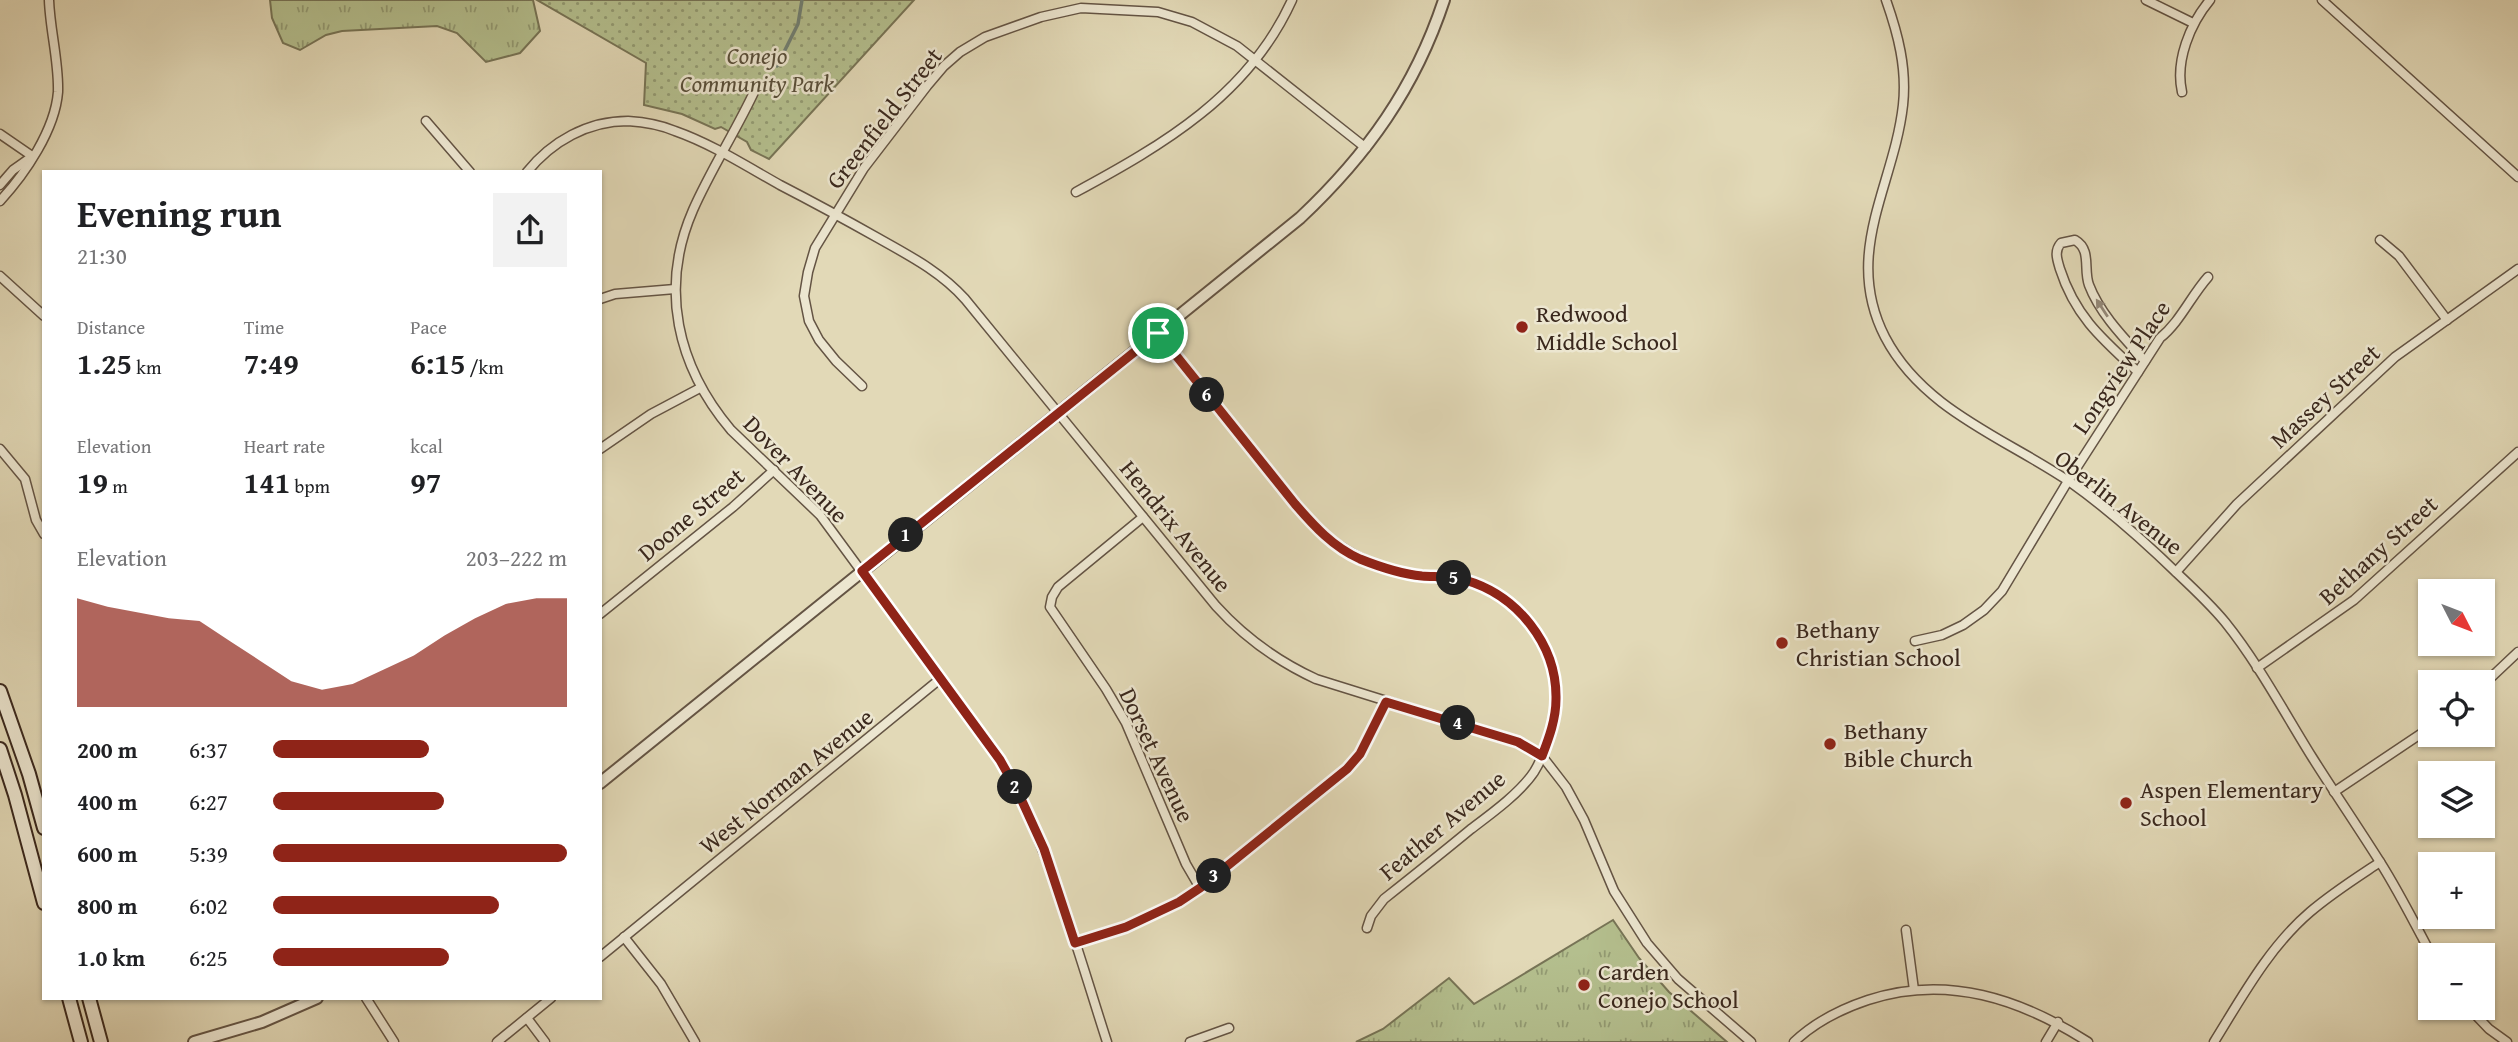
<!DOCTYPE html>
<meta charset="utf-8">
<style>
:root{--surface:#fff;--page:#f2f2f2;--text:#202124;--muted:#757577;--accent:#8f2418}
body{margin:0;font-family:"Gentium Book Plus",serif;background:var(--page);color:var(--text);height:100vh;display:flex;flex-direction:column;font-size:26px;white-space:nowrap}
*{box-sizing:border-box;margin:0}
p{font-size:23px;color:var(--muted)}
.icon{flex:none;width:38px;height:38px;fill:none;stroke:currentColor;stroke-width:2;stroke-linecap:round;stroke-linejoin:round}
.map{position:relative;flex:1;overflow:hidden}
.details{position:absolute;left:42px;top:170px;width:560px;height:830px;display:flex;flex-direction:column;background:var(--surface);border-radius:0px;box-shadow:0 2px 5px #0004}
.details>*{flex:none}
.needle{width:46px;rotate:132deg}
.tools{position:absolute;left:2418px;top:579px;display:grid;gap:14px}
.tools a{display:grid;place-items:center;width:77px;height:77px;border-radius:0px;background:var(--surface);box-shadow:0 2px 5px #0004;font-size:35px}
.pin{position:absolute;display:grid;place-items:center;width:60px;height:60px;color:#fff;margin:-30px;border:4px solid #fff;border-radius:50%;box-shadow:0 2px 7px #0007}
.km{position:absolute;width:35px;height:35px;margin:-18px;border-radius:50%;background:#222;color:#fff;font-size:19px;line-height:35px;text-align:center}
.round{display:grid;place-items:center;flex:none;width:74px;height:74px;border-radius:0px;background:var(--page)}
.head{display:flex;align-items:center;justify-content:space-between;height:119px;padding:0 35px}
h1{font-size:38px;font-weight:800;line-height:52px}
.metrics{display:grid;grid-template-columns:repeat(3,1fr);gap:10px;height:119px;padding:7px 35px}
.metrics div{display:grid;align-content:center}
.metrics b{font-size:30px;font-weight:800}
.metrics small{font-size:19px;font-weight:400}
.metrics p{font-size:19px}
.chart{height:196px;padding:14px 35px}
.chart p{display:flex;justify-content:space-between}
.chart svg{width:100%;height:126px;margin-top:7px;fill:var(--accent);opacity:.7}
ul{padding:0 35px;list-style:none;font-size:23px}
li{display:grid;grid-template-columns:112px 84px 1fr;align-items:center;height:52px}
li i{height:18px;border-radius:9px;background:var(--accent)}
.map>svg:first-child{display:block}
.grass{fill:url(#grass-tufts);stroke:#777456;stroke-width:2}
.park{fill:url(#park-dots);stroke:#777456;stroke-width:2}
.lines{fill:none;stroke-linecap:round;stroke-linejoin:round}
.stream{stroke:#718074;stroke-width:3.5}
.minor-casing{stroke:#645444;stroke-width:11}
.tertiary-casing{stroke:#645444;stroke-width:14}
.secondary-casing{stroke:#3a281d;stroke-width:16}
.minor{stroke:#ece6d0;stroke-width:8}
.tertiary{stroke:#ece6d0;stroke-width:10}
.secondary{stroke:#ece6d0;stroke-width:12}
.oneway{fill:#938776}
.route-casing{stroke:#fff;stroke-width:14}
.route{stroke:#8f2418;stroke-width:9}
.poi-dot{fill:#8f2418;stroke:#ece6d0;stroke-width:2.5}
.labels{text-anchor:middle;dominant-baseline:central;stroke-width:5;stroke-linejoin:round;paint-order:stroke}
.park-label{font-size:24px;font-style:italic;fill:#584e39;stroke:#ece6d0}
.street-label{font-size:24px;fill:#3a281d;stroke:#ece6d0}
.poi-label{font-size:24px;fill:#3a281d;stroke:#ece6d0;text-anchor:start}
</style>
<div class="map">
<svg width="2518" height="1042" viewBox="0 0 2518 1042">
<defs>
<pattern id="grass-tufts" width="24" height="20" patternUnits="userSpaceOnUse" patternTransform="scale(1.75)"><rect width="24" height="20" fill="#b4bf8e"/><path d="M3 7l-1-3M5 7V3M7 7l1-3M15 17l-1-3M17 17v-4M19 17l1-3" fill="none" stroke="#939b73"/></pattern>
<pattern id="park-dots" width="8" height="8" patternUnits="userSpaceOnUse" patternTransform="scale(1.75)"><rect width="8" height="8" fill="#b4bf8e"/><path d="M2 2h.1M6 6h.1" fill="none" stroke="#939b73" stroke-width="1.8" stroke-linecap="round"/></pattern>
</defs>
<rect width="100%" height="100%" fill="#e2d9b7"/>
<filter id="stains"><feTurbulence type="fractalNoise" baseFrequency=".00286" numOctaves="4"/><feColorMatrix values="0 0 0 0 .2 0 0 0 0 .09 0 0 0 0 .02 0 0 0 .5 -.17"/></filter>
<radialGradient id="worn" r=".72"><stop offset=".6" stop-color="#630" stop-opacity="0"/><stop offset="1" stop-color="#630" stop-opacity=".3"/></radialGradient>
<!-- grass -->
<g class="grass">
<polygon points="270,0 533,0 540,31 520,53 486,62 457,33 437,26 342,31 326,35 300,50 283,43 272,18"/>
<polygon points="1613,920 1639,958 1669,992 1727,1042 1356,1042 1383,1029 1449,978 1474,1004"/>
</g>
<!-- park -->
<polygon class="park" points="537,0 914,0 769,159 751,150 747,142 721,127 715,129 682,114 644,105 646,63"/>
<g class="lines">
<!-- stream -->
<polyline class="stream" points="777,66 798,24 802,0"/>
<defs>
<g id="minor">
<path d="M1886 0C1898 34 1907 68 1903 105 1894 186 1842 253 1885 337 1923 410 2005 438 2070 482 2108 509 2145 542 2179 575 2195 590 2211 605 2225 622 2258 663 2284 712 2312 757 2334 792 2358 827 2380 862 2399 892 2415 924 2432 956"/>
<polyline points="2146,0 2193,23"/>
<polyline points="2322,0 2518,177"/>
<path d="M755 90C736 131 711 169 693 210 659 288 677 366 731 430L820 515 1000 760C1050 848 1076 946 1107 1042"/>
<path d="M2182 92C2175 61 2190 24 2210 0"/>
<polyline points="426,121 470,172"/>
<polyline points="0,134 32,156"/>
<path d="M527 172C552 141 588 121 628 121 644 122 661 125 675 131 712 144 746 166 780 185 813 202 846 220 878 238 910 256 941 272 965 299L1216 606C1245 638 1277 661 1316 679L1518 742 1542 756 1566 787 1584 820 1614 891 1647 943 1678 979 1751 1042"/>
<polyline points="0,185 13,170 30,158"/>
<path d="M1076 192C1163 145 1249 95 1292 0"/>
<path d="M0 201C25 174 55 130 58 92 59 62 50 30 49 0"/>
<polyline points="2380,240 2399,256 2447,320"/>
<polyline points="0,276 44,316"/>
<polyline points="600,299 615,294 675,289"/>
<path d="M1158 333 1316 528C1342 550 1370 567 1405 573 1431 578 1457 575 1483 587 1513 601 1534 623 1547 654 1563 692 1555 737 1534 772 1520 793 1491 814 1471 829 1442 853 1413 876 1384 899L1371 916 1367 928"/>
<path d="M2138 372C2102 339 2075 316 2060 269 2057 259 2054 251 2061 243L2075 240C2092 250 2083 269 2089 285 2100 314 2125 339 2145 361"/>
<polyline points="862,386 836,361 819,340 809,321 804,296 808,272 815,248 864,168 927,86 944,66 960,52 985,37 1041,17 1081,8 1158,12 1192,22 1237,46 1366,148"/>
<polyline points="0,449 25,479 36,520 44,534"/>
<polyline points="600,449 651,414 700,388"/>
<polyline points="1143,517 1058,587 1052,597 1050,607 1106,689 1126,723 1186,864 1200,888"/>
<polyline points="2176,572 2237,504 2395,357 2518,269"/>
<polyline points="600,614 733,507 774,470"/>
<path d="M1915 641 1942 635 1963 625 1984 610 2002 591 2068 481 2160 338C2180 322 2191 296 2208 277"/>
<polyline points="2257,668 2354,600 2518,452"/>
<polyline points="2483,685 2518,652"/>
<polyline points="2334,792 2431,727"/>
<polyline points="1906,930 1914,990"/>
<polyline points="624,937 661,984 695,1042"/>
<polyline points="1075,943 1126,927 1179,902 1200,888 1347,769 1360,754 1386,703"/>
<polyline points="600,957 940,679"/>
<polyline points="366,998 394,1042"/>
<polyline points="2469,1008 2489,1029 2507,1042"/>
<polyline points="527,1018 545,1042"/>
<polyline points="497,1042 551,998"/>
<polyline points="1190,1042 1229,1028"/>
<path d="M1794 1042C1815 1022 1841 1009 1868 1000 1947 974 2021 999 2088 1042"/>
<polyline points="2046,1042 2058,1022"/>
<path d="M2214 1042C2242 997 2269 947 2310 912 2332 893 2356 878 2380 862"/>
</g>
<g id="tertiary">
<path d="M600 783 1300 218C1367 155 1415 88 1444 0"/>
<polyline points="194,1042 262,1022 317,998"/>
</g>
<g id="secondary">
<polyline points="0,691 29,774 44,828"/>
<polyline points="0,749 15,795 44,903"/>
<polyline points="69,998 81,1042"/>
<polyline points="89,998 101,1042"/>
</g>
</defs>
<!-- minor casing -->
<use href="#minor" class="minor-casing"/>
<!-- tertiary casing -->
<use href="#tertiary" class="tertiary-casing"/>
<!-- secondary casing -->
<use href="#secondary" class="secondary-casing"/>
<!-- minor -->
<use href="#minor" class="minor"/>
<!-- tertiary -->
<use href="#tertiary" class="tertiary"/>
<!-- secondary -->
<use href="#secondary" class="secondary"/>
</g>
<!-- one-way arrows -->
<defs><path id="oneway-solid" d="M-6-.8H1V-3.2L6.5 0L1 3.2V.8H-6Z" transform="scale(1.75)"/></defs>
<use class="oneway" href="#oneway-solid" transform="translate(2102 308) rotate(-123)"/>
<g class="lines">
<defs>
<path id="route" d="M1158 333 1295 504C1314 526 1333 547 1360 559 1380 567 1401 574 1422 576 1436 577 1451 576 1465 580 1517 595 1557 644 1556 699 1556 719 1549 738 1542 756L1518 742 1386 702 1360 754 1347 769 1200 888 1179 902 1126 927 1075 943 1044 849 1018 792 1000 760 862 571Z"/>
</defs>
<!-- route casing -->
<use href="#route" class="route-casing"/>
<!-- route -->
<use href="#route" class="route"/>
</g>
<!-- markers -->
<g class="poi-dot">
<circle cx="1522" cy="327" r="7"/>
<circle cx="1782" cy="643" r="7"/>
<circle cx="1830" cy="744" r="7"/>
<circle cx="2126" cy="803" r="7"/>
<circle cx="1584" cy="985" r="7"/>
</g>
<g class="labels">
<!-- park labels -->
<g class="park-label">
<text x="757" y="55">Conejo<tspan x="757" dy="28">Community Park</tspan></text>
</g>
<!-- street labels -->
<g class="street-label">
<text transform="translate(884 118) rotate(-52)">Greenfield Street</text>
<text transform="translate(2121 367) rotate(-56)">Longview Place</text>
<text transform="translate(2325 396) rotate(-43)">Massey Street</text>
<text transform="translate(796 469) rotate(46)">Dover Avenue</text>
<text transform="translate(2119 502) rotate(38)">Oberlin Avenue</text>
<text transform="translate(691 514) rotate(-40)">Doone Street</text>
<text transform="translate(1176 526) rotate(51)">Hendrix Avenue</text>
<text transform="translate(2378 550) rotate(-42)">Bethany Street</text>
<text transform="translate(1157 755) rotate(65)">Dorset Avenue</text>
<text transform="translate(786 781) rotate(-39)">West Norman Avenue</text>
<text transform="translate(1442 825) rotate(-40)">Feather Avenue</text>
</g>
<!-- poi labels -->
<g class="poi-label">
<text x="1536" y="313">Redwood<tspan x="1536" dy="28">Middle School</tspan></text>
<text x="1796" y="629">Bethany<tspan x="1796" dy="28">Christian School</tspan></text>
<text x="1844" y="730">Bethany<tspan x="1844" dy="28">Bible Church</tspan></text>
<text x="2140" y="789">Aspen Elementary<tspan x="2140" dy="28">School</tspan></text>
<text x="1598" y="971">Carden<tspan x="1598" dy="28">Conejo School</tspan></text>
</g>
</g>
<rect width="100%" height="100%" filter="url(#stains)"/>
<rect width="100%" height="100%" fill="url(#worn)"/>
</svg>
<div class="tools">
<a><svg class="needle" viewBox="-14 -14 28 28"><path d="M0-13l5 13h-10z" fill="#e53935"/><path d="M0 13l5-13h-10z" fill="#757577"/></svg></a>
<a><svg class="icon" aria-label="locate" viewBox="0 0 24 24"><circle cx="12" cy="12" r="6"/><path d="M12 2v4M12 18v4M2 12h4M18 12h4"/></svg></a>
<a><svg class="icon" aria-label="layers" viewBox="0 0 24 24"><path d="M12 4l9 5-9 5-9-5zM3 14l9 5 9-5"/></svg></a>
<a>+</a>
<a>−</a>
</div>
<div class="pin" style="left:1158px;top:333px;background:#1e9e55"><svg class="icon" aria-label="arrive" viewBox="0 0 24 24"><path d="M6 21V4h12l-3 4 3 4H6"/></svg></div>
<b class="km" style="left:906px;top:535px">1</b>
<b class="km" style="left:1015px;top:787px">2</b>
<b class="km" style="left:1214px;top:876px">3</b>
<b class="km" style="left:1458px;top:723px">4</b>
<b class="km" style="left:1454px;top:578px">5</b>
<b class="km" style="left:1207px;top:395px">6</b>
<section class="details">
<div class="head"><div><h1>Evening run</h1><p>21:30</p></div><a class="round"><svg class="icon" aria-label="share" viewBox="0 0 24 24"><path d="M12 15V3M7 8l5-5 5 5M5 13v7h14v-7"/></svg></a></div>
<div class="metrics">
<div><p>Distance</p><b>1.25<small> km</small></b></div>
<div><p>Time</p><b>7:49</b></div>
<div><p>Pace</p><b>6:15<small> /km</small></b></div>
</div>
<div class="metrics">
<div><p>Elevation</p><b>19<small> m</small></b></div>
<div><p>Heart rate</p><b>141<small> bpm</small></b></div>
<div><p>kcal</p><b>97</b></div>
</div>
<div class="chart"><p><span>Elevation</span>203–222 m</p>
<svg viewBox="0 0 160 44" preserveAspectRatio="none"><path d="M0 44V6L10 9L20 11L30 13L40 14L50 21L60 28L70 35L80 38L90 36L100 31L110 26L120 19L130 13L140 8L150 6L160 6V44z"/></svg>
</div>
<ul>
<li><b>200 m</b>6:37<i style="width:53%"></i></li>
<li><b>400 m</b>6:27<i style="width:58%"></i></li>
<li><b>600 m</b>5:39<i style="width:100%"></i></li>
<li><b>800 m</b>6:02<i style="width:77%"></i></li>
<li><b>1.0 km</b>6:25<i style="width:60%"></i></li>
</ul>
</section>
</div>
